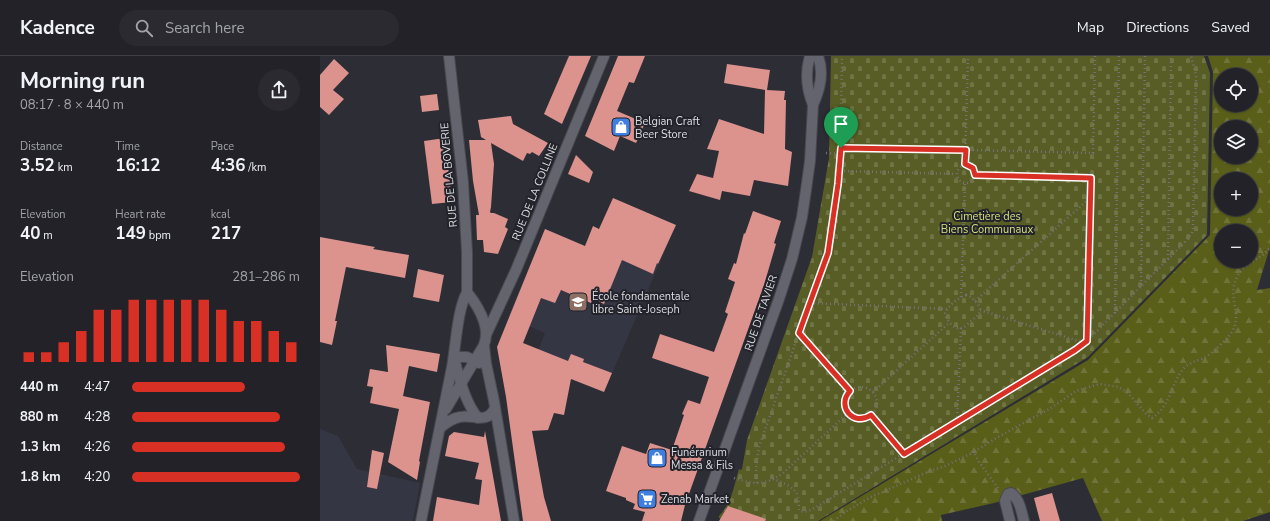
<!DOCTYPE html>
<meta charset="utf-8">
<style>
:root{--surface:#222228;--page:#2a2a30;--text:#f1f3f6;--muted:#a2a4a8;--line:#3f3f45;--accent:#d93025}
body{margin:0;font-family:"Nunito Sans",sans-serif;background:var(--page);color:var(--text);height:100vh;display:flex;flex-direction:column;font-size:15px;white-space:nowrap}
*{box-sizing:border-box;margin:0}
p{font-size:13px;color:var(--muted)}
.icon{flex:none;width:22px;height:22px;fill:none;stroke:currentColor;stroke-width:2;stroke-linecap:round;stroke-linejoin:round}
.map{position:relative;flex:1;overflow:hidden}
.drawer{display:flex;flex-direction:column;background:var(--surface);width:320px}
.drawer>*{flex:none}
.controls{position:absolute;left:894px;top:12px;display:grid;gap:8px}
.controls a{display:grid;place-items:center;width:44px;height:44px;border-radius:50%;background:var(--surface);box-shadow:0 1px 3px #0004,0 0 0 1px var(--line);font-size:20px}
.pin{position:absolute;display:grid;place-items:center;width:34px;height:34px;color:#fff;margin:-41px -17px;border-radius:50% 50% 50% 0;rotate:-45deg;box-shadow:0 0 4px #0007}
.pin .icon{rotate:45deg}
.round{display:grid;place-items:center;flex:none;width:42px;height:42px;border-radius:21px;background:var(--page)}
.overview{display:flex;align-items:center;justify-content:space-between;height:68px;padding:0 20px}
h1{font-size:22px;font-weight:700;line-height:30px}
.figures{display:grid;grid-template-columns:repeat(3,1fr);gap:6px;height:68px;padding:4px 20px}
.figures div{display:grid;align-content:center}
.figures b{font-size:17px;font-weight:700}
.figures small{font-size:11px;font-weight:400}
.figures p{font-size:11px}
.chart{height:112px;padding:8px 20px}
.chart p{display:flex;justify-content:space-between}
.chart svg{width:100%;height:72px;margin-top:4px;stroke:var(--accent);stroke-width:6}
ul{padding:0 20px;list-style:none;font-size:13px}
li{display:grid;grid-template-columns:64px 48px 1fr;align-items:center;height:30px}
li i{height:10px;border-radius:5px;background:var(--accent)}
header{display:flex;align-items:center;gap:24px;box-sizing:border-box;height:56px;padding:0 20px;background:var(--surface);border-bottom:1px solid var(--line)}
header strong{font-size:19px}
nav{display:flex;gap:22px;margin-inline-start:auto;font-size:14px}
.search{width:280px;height:36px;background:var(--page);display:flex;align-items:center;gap:10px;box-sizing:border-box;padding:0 14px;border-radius:22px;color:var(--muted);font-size:15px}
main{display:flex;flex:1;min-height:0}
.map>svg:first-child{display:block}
.built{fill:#353644}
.forest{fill:url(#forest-firs);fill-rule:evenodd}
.cemetery{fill:url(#cemetery-stones)}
.building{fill:#dc928d}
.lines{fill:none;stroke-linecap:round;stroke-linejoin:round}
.minor-casing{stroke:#484850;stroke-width:12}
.path{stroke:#73737a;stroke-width:2.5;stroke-dasharray:1 3;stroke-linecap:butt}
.minor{stroke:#64646e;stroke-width:10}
.route-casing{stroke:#fff;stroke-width:8}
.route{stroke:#d93025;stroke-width:5}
.labels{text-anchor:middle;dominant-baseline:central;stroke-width:4;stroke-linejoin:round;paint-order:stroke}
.poi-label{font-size:11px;fill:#dbdbe1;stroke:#23232b;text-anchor:start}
.street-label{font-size:11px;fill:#dbdbe1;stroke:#23232b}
.park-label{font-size:11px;fill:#d5df7f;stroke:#23232b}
</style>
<header>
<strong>Kadence</strong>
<div class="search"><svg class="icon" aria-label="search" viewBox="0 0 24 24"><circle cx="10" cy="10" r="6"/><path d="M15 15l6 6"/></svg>Search here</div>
<nav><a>Map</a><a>Directions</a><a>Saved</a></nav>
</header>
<main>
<section class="drawer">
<div class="overview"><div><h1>Morning run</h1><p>08:17 · 8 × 440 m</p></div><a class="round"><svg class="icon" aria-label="share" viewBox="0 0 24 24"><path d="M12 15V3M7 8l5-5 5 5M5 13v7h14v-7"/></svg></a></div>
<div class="figures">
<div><p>Distance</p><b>3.52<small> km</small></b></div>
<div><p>Time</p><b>16:12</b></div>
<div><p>Pace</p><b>4:36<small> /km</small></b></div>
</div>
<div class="figures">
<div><p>Elevation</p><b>40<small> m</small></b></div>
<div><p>Heart rate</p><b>149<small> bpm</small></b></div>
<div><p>kcal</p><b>217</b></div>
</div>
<div class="chart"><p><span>Elevation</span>281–286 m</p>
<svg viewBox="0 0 160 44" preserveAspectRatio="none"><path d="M5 44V38M15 44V38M25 44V32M35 44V25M45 44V12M55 44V12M65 44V6M75 44V6M85 44V6M95 44V6M105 44V6M115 44V12M125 44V19M135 44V19M145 44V25M155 44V32"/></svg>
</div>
<ul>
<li><b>440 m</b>4:47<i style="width:67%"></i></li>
<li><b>880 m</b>4:28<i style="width:88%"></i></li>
<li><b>1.3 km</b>4:26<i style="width:91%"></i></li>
<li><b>1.8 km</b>4:20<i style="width:100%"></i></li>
</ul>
</section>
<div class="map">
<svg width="950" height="465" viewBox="0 0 950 465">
<defs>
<pattern id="forest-firs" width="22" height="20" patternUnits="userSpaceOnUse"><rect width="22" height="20" fill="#595e19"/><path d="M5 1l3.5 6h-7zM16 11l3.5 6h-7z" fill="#70743a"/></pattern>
<pattern id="cemetery-stones" width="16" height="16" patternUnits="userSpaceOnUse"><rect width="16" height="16" fill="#585d25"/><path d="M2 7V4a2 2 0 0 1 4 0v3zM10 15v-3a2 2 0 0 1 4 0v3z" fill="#6f7444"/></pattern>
</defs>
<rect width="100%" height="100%" fill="#2d2d35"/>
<!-- built -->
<g class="built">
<polygon points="312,151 356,169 284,336 213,307 225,277 188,261 225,173 266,191"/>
<polygon points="0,373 18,380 37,413 100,427 93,465 0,465"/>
</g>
<!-- forest -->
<path class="forest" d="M888 0H950V191L937 234 950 232V456L923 465H782L763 422 674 447 621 459 622 465H500L768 304 890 179 893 16ZM901 19H931V49H901ZM901 71H931V101H901ZM901 123H931V153H901ZM901 175H931V205H901Z"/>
<!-- cemetery -->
<path class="cemetery" d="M511 0H884L890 17 887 179 768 301 498 465H409L399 462V460C412 447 414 429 419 413L421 414 422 413 427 384 492 201 509 102Z"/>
<!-- building -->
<g class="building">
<polygon points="249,0 271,0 242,68 224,58"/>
<polygon points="298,0 325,0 314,27 309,26 297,55 325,67 316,87 300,80 294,95 265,80"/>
<polygon points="14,3 29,17 13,34 24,43 9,59 0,51 0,19"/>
<polygon points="407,8 450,14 447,34 465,35 464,44 466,44 465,93 472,96 468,130 434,124 430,140 402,135 400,144 369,135 377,118 393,122 399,95 387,93 399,63 444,78 445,34 404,27"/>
<polygon points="117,38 119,54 102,56 100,40"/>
<polygon points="191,60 193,68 228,87 219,100 212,96 210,98 207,97 203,105 171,87 174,108 171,151 170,156 171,157 174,157 188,163 185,171 188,173 178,198 164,196 163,184 157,184 156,159 159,159 153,125 149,84 166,84 161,81 158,64"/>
<polygon points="125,82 132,146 112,148 104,85"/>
<polygon points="256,99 273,116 269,127 248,118"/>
<polygon points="293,142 356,169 338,208 337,207 333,218 302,204 284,248 273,243 271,247 241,234 235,247 221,242 203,287 248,305 251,298 264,303 263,306 292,317 284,336 251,323 244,359 234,357 228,374 212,375 224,441 231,465 203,465 186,341 177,291 225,173 265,190 273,170 279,173"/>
<polygon points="433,155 461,165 454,187 456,188 444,229 365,449 361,465 322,465 325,456 313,453 315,448 306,444 306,442 286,435 302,390 326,398 330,387 352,394 364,359 362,358 368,344 380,348 389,321 332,302 340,278 394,296 408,258 405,256 415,226 408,223 414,207 416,208 424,177 425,178"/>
<polygon points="0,181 55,191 53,193 89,199 85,222 26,211 15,265 17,265 12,289 0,286"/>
<polygon points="98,213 124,219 119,246 93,241"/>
<polygon points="66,289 120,298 117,316 89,310 83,340 110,346 99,405 100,406 97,424 68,406 79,353 50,347 53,331 47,330 50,313 68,316"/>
<polygon points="165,375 181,465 113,465 117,441 159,449 162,424 155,423 159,407 125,400 129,380 134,376 164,381"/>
<polygon points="52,394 64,397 57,433 47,431"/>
<polygon points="732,437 740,465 720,465 714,442"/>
<polygon points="408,450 446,463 445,465 399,465"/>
</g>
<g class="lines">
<defs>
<g id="minor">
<polyline points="129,0 143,126 147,196 147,236"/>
<path d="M493 49C500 34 504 16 498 0"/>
<polyline points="166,279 196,214 284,0"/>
<polyline points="164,289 166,307 174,345 194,465"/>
<path d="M126 353 164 289C171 271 158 250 147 236"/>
<path d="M158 362C146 348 138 319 134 301H147L159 307"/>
<path d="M120 372C126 367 132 362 140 361 153 358 167 369 175 352"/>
<path d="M101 465C111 414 122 363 132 311 136 289 137 255 147 236"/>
<path d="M379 465 459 243 472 203 482 161 486 134 490 105 493 49C487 34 485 16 490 0"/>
<path d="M690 465 685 445 688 438 691 437C700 443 701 455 704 465"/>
</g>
</defs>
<!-- minor casing -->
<use href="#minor" class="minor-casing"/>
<!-- path -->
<g class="path">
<polyline points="521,91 773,97 775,0"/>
<polyline points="506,97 521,98"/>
<polyline points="645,108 648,0"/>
<circle cx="646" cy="118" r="9"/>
<polyline points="520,115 636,118"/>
<polyline points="655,119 771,122 767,285"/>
<polyline points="848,203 851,0"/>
<polyline points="821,229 825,0"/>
<path d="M646 239C650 240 653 242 656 246 658 248 660 251 660 254 660 259 656 261 652 264 649 266 646 271 642 272 634 275 626 263 625 257 629 249 638 242 646 239Z"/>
<polyline points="641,241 645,127"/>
<polyline points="655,245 770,142"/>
<polyline points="490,247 627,253"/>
<polyline points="660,254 765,287"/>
<polyline points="795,257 799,0"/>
<polyline points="480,278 530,335"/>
<circle cx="541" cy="347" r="16"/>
<polyline points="553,336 630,266"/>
<polyline points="551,359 584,397"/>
<polyline points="637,365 641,272"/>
<path d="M414 422C436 429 444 430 463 417L528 357"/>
<path d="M453 423C462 426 476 431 478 441 479 445 479 450 479 454 486 458 492 453 498 450L679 339 755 294 765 287 867 184 872 177 873 171 876 19 871 0"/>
<polyline points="437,427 436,412 439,391 507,197 520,115 522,0"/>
<path d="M678 432 659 406 654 396 678 381 731 352 756 335 769 331 780 328 799 331 808 337 826 358 832 362C852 349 851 325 865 311 871 306 877 305 884 302 892 298 911 280 914 272 921 255 907 241 917 221 924 206 942 204 950 191"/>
<polyline points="514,465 525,456 551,441 610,415 625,410 654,396"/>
</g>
<!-- minor -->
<use href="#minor" class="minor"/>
</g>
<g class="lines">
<defs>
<path id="route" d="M521 92 646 94 645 108 653 112 655 119 771 122 767 285 755 294 584 398 551 359C533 371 516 350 530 335L479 277 508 197 518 128Z"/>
</defs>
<!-- route casing -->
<use href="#route" class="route-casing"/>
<!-- route -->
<use href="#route" class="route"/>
</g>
<!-- icons -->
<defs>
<symbol id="shop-square" viewBox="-11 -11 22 22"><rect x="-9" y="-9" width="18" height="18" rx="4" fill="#3f7fe0" stroke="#23232b"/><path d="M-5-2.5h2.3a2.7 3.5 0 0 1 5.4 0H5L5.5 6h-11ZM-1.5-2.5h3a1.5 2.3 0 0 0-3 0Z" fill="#fff"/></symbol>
<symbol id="school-square" viewBox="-11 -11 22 22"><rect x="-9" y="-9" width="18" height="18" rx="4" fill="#8d6e63" stroke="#23232b"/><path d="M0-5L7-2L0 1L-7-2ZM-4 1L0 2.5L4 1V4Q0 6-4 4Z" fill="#fff"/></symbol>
<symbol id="supermarket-square" viewBox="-11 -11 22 22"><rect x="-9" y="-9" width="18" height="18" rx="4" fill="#3f7fe0" stroke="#23232b"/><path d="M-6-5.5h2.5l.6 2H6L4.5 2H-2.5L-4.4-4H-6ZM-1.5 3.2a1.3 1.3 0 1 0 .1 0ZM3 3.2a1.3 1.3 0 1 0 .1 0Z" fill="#fff"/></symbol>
</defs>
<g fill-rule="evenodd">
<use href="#shop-square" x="290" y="60" width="22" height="22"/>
<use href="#school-square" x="247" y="235" width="22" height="22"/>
<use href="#shop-square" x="326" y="391" width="22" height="22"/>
<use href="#supermarket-square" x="316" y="432" width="22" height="22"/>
</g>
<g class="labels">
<!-- poi labels -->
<g class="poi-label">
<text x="315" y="65">Belgian Craft<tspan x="315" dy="13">Beer Store</tspan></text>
<text x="272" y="240">École fondamentale<tspan x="272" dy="13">libre Saint-Joseph</tspan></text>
<text x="351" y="396">Funérarium<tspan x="351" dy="13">Messa &amp; Fils</tspan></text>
<text x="341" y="443">Zenab Market</text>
</g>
<!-- street labels -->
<g class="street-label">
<text transform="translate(129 119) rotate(-95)">RUE DE LA BOVERIE</text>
<text transform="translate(215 136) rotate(-68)">RUE DE LA COLLINE</text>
<text transform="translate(441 257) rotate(-71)">RUE DE TAVIER</text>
</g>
<!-- park labels -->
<g class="park-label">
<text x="667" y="160">Cimetière des<tspan x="667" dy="13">Biens Communaux</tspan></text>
</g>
</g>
</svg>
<div class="controls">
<a><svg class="icon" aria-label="locate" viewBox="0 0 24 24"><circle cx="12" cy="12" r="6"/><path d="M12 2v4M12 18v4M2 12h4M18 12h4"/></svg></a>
<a><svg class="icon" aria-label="layers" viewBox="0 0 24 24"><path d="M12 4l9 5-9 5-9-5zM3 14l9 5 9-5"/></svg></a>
<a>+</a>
<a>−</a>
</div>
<div class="pin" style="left:521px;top:92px;background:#1e9e55"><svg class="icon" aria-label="arrive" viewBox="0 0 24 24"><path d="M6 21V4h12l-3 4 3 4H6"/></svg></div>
</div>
</main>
